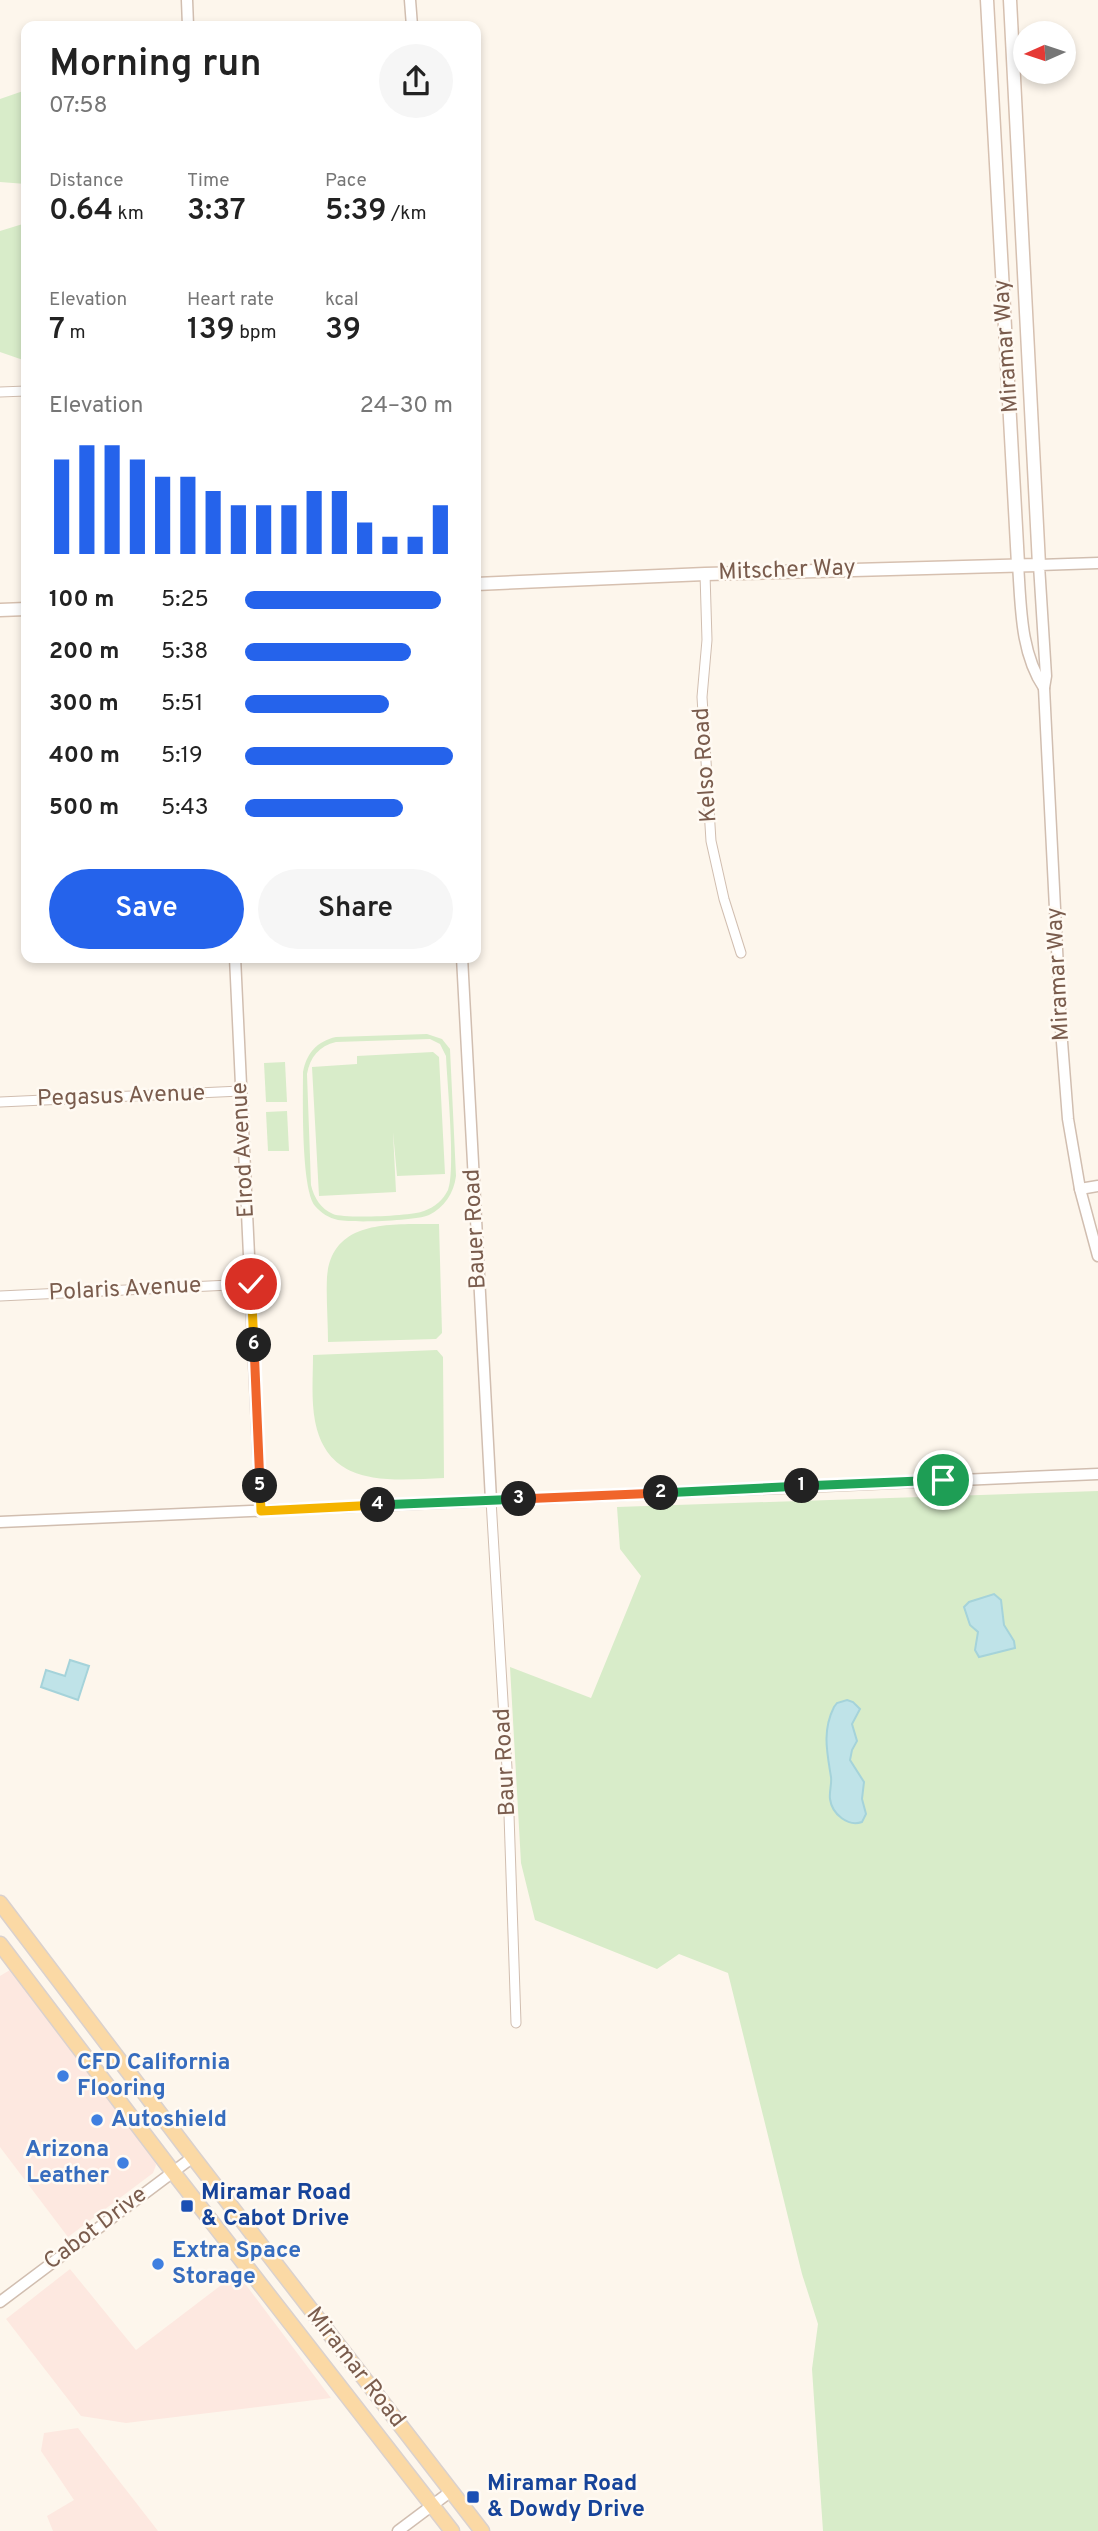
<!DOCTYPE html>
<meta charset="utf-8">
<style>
:root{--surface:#fff;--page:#f6f6f6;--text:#222;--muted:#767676;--accent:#2563eb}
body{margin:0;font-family:Overpass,sans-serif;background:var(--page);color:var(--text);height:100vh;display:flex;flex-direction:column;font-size:26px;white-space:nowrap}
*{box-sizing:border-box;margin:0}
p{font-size:23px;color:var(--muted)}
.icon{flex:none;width:38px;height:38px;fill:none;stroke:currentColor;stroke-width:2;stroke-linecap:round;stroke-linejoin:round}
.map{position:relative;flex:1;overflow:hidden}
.side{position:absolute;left:21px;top:21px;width:460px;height:942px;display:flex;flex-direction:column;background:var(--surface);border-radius:14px;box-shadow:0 4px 10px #0003}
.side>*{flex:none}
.needle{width:46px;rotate:267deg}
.controls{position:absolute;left:1013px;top:21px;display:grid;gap:14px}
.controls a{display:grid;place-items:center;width:63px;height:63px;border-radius:50%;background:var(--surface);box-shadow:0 4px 10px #0003;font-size:35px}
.pin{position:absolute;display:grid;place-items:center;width:60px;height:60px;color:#fff;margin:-30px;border:4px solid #fff;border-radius:50%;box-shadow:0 2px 7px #0007}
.km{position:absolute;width:35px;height:35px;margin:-18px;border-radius:50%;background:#222;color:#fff;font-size:19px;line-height:35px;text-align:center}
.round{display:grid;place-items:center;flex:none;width:74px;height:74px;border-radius:37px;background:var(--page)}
.headline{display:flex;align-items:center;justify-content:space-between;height:119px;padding:0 28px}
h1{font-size:38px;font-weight:600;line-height:52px}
.figures{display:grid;grid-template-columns:repeat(3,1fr);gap:10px;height:119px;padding:7px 28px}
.figures div{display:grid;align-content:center}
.figures b{font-size:30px;font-weight:600}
.figures small{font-size:19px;font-weight:400}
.figures p{font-size:19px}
.chart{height:196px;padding:14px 28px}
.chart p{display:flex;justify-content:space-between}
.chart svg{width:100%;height:126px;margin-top:7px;stroke:var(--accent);stroke-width:6}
.cta{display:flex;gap:14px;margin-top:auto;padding:14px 28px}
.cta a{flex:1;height:80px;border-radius:42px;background:var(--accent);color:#fff;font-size:28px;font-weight:600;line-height:80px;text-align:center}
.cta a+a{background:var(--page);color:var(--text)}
ul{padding:0 28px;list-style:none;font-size:23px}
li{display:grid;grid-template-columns:112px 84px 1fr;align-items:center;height:52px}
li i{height:18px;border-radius:9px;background:var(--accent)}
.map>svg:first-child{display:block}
.commercial{fill:#fde8e0}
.green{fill:#d8ecc9;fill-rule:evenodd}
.water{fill:#bfe3e8;stroke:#a5d3da;stroke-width:2}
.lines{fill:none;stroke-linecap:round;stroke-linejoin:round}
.minor-casing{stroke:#d1beb0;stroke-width:11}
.tertiary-casing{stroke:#d1beb0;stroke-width:13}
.secondary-casing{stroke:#d6c0b0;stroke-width:15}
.primary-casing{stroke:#dad1cd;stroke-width:17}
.minor{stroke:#fff;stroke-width:9}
.tertiary{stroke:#fff;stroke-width:10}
.secondary{stroke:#fff;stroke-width:12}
.primary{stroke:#fbd9a5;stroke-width:14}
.split-1-casing{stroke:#fff;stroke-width:14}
.split-2-casing{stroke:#fff;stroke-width:14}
.split-3-casing{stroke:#fff;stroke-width:14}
.split-4-casing{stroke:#fff;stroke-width:14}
.split-5-casing{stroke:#fff;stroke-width:14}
.split-6-casing{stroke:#fff;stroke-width:14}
.split-7-casing{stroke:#fff;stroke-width:14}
.split-1{stroke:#22a559;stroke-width:9}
.split-2{stroke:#22a559;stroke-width:9}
.split-3{stroke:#f0652b;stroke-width:9}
.split-4{stroke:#22a559;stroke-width:9}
.split-5{stroke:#f5b400;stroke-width:9}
.split-6{stroke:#f0652b;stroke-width:9}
.split-7{stroke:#f5b400;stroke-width:9}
.shop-dot{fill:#3f7fe0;stroke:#fffaf3;stroke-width:2.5}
.transit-dot{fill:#1a4fb4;stroke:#fffaf3;stroke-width:2.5}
.labels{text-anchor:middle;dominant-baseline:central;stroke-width:5;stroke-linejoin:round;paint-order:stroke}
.street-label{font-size:23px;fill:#7a5c4d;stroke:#fffaf3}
.shop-label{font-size:23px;font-weight:bold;fill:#366cbe;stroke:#fffaf3;text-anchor:start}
.transit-label{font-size:23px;font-weight:bold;fill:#164399;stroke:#fffaf3;text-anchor:start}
</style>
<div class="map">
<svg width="1098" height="2531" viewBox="0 0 1098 2531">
<rect width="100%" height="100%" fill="#fdf6ec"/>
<!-- commercial -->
<g class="commercial">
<polygon points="10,1970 153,2156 156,2165 153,2173 68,2237 0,2147 0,1976"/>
<polygon points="70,2269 136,2350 237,2273 331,2398 126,2423 81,2416 6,2319"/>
<polygon points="78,2428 158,2531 53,2531 47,2516 74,2500 41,2451 44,2433"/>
</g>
<!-- green -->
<g class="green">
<polygon points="26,90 26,184 0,182 0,99"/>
<polygon points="26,223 26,361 0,352 0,231"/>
<path d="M427 1034 442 1039 450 1049 456 1176C454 1193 444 1208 429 1215 415 1221 354 1223 338 1220 329 1218 321 1213 315 1206 301 1188 303 1099 303 1072 306 1054 317 1041 336 1037ZM430 1039 440 1044 446 1056C447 1081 456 1172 448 1190 443 1200 435 1207 424 1211 412 1216 345 1219 333 1214 321 1209 314 1198 311 1185L307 1074C310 1057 319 1046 336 1042Z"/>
<polygon points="433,1052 439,1057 445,1174 397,1176 393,1132 396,1192 319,1196 312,1067 357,1064 357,1056"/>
<polygon points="285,1062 287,1102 266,1102 264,1063"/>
<polygon points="287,1111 289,1151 268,1151 266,1112"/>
<path d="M439 1224 442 1333 436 1339 328 1342C328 1321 326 1298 327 1277 332 1217 396 1225 439 1224Z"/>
<path d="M437 1350 443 1357 444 1478C392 1480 328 1489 315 1421 311 1400 313 1376 313 1355Z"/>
<polygon points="1098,1491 1098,2531 823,2531 812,2369 818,2324 802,2274 728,1973 679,1954 657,1969 535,1920 521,1863 510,1667 591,1698 641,1576 620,1549 617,1507"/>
</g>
<!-- water -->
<g class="water">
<polygon points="994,1594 1001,1600 1004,1625 1014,1641 1015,1648 979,1657 975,1650 978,1632 970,1625 964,1607 969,1602"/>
<polygon points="70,1660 89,1666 78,1700 41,1687 46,1670 65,1676"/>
<path d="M847 1700 853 1702 860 1709 852 1724 857 1741 852 1750 850 1760 864 1782 862 1799 866 1814 862 1822C848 1827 832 1814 830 1799 829 1792 832 1784 831 1777 827 1752 822 1731 834 1707L837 1703Z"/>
</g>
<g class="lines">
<defs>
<g id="minor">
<polyline points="0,392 26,391"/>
<polyline points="705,574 707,640 702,697 711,841 724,899 741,953"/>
<polyline points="0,1102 241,1091"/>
<polyline points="0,1296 251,1284"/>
<polyline points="491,1500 508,1785 516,2023"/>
</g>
<g id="tertiary">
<polyline points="187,0 188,26"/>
<polyline points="410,0 412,26"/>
<polyline points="1098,563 1039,565 1046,676 1044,688 1061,1029 1068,1119 1080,1189 1098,1256"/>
<path d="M1018 564C1021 606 1020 652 1044 688"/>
<polyline points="235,957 261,1511"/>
<polyline points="462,957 491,1500"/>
<polyline points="1080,1189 1098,1186"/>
<polyline points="0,1522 1098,1474"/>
<polyline points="0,2302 193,2157"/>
<polyline points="398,2531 450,2492"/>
</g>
<g id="secondary">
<polyline points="987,0 1018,564"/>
<polyline points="476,584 705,574 1039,565 1010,0"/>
<polyline points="0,610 26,609"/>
</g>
<g id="primary">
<polyline points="0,1903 193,2157 482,2531"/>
<polyline points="0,1944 173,2172 452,2531"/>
</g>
</defs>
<!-- minor casing -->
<use href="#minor" class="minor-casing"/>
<!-- tertiary casing -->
<use href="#tertiary" class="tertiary-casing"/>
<!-- secondary casing -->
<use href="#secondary" class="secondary-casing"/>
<!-- primary casing -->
<use href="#primary" class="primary-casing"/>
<!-- minor -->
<use href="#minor" class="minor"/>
<!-- tertiary -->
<use href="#tertiary" class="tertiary"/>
<!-- secondary -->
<use href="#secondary" class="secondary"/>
<!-- primary -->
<use href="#primary" class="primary"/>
</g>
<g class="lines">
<defs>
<polyline id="split-1" points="802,1486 943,1480"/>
<polyline id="split-2" points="661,1493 802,1486"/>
<polyline id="split-3" points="519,1499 661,1493"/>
<polyline id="split-4" points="378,1505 519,1499"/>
<polyline id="split-5" points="260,1486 261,1511 378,1505"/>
<polyline id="split-6" points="254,1345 260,1486"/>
<polyline id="split-7" points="251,1284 254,1345"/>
</defs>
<!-- split-1 casing -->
<use href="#split-1" class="split-1-casing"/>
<!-- split-2 casing -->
<use href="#split-2" class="split-2-casing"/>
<!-- split-3 casing -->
<use href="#split-3" class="split-3-casing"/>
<!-- split-4 casing -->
<use href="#split-4" class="split-4-casing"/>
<!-- split-5 casing -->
<use href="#split-5" class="split-5-casing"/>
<!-- split-6 casing -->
<use href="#split-6" class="split-6-casing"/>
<!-- split-7 casing -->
<use href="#split-7" class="split-7-casing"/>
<!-- split-1 -->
<use href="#split-1" class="split-1"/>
<!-- split-2 -->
<use href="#split-2" class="split-2"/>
<!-- split-3 -->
<use href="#split-3" class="split-3"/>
<!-- split-4 -->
<use href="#split-4" class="split-4"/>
<!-- split-5 -->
<use href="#split-5" class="split-5"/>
<!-- split-6 -->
<use href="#split-6" class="split-6"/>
<!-- split-7 -->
<use href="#split-7" class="split-7"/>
</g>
<!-- markers -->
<g class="shop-dot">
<circle cx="63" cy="2076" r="7"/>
<circle cx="97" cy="2120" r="7"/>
<circle cx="123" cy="2163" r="7"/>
<circle cx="158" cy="2264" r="7"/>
</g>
<g class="transit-dot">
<rect x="180" y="2199" width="14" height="14" rx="3.5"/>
<rect x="466" y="2490" width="14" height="14" rx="3.5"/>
</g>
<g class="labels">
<!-- street labels -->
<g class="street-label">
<text transform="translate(1007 346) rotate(-94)">Miramar Way</text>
<text transform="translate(787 571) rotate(-2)">Mitscher Way</text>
<text transform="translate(706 765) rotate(-94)">Kelso Road</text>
<text transform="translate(1059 974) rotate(-93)">Miramar Way</text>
<text transform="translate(121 1097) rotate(-2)">Pegasus Avenue</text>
<text transform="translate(244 1150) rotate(-93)">Elrod Avenue</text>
<text transform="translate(476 1229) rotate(-93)">Bauer Road</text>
<text transform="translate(125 1290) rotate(-3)">Polaris Avenue</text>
<text transform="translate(506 1762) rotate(-93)">Baur Road</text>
<text transform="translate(96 2229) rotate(-37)">Cabot Drive</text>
<text transform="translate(355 2368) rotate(52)">Miramar Road</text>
</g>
<!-- shop labels -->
<g class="shop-label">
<text x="77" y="2063">CFD California<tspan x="77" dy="26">Flooring</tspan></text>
<text x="111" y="2120">Autoshield</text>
<text x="109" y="2150" text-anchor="end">Arizona<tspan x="109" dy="26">Leather</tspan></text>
<text x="172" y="2251">Extra Space<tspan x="172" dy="26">Storage</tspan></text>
</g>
<!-- transit labels -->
<g class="transit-label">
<text x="201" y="2193">Miramar Road<tspan x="201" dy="26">&amp; Cabot Drive</tspan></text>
<text x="487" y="2484">Miramar Road<tspan x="487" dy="26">&amp; Dowdy Drive</tspan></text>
</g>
</g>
</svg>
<div class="controls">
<a><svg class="needle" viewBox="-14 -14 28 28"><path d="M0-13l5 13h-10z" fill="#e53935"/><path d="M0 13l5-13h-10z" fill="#767676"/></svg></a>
</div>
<div class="pin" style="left:943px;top:1480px;background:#1e9e55"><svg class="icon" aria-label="arrive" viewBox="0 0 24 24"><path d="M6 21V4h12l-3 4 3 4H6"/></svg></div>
<div class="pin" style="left:251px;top:1284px;background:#d93025"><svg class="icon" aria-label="check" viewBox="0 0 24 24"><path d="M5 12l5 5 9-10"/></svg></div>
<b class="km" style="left:802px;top:1486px">1</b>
<b class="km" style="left:661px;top:1493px">2</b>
<b class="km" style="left:519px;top:1499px">3</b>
<b class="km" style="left:378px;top:1505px">4</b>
<b class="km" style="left:260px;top:1486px">5</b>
<b class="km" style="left:254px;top:1345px">6</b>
<section class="side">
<div class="headline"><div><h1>Morning run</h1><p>07:58</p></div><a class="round"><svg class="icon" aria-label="share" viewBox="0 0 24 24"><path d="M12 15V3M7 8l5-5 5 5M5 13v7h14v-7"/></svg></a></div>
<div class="figures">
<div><p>Distance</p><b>0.64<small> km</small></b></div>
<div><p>Time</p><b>3:37</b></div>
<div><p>Pace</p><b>5:39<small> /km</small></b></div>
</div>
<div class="figures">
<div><p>Elevation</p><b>7<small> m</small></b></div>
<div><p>Heart rate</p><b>139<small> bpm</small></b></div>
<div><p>kcal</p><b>39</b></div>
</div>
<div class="chart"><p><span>Elevation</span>24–30 m</p>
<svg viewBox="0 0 160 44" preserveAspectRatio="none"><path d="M5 44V11M15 44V6M25 44V6M35 44V11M45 44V17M55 44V17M65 44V22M75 44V27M85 44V27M95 44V27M105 44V22M115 44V22M125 44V33M135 44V38M145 44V38M155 44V27"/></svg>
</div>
<ul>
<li><b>100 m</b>5:25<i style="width:94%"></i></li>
<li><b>200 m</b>5:38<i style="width:80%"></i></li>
<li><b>300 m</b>5:51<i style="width:69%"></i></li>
<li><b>400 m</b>5:19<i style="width:100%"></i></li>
<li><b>500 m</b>5:43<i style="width:76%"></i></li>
</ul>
<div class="cta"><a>Save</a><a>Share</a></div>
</section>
</div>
